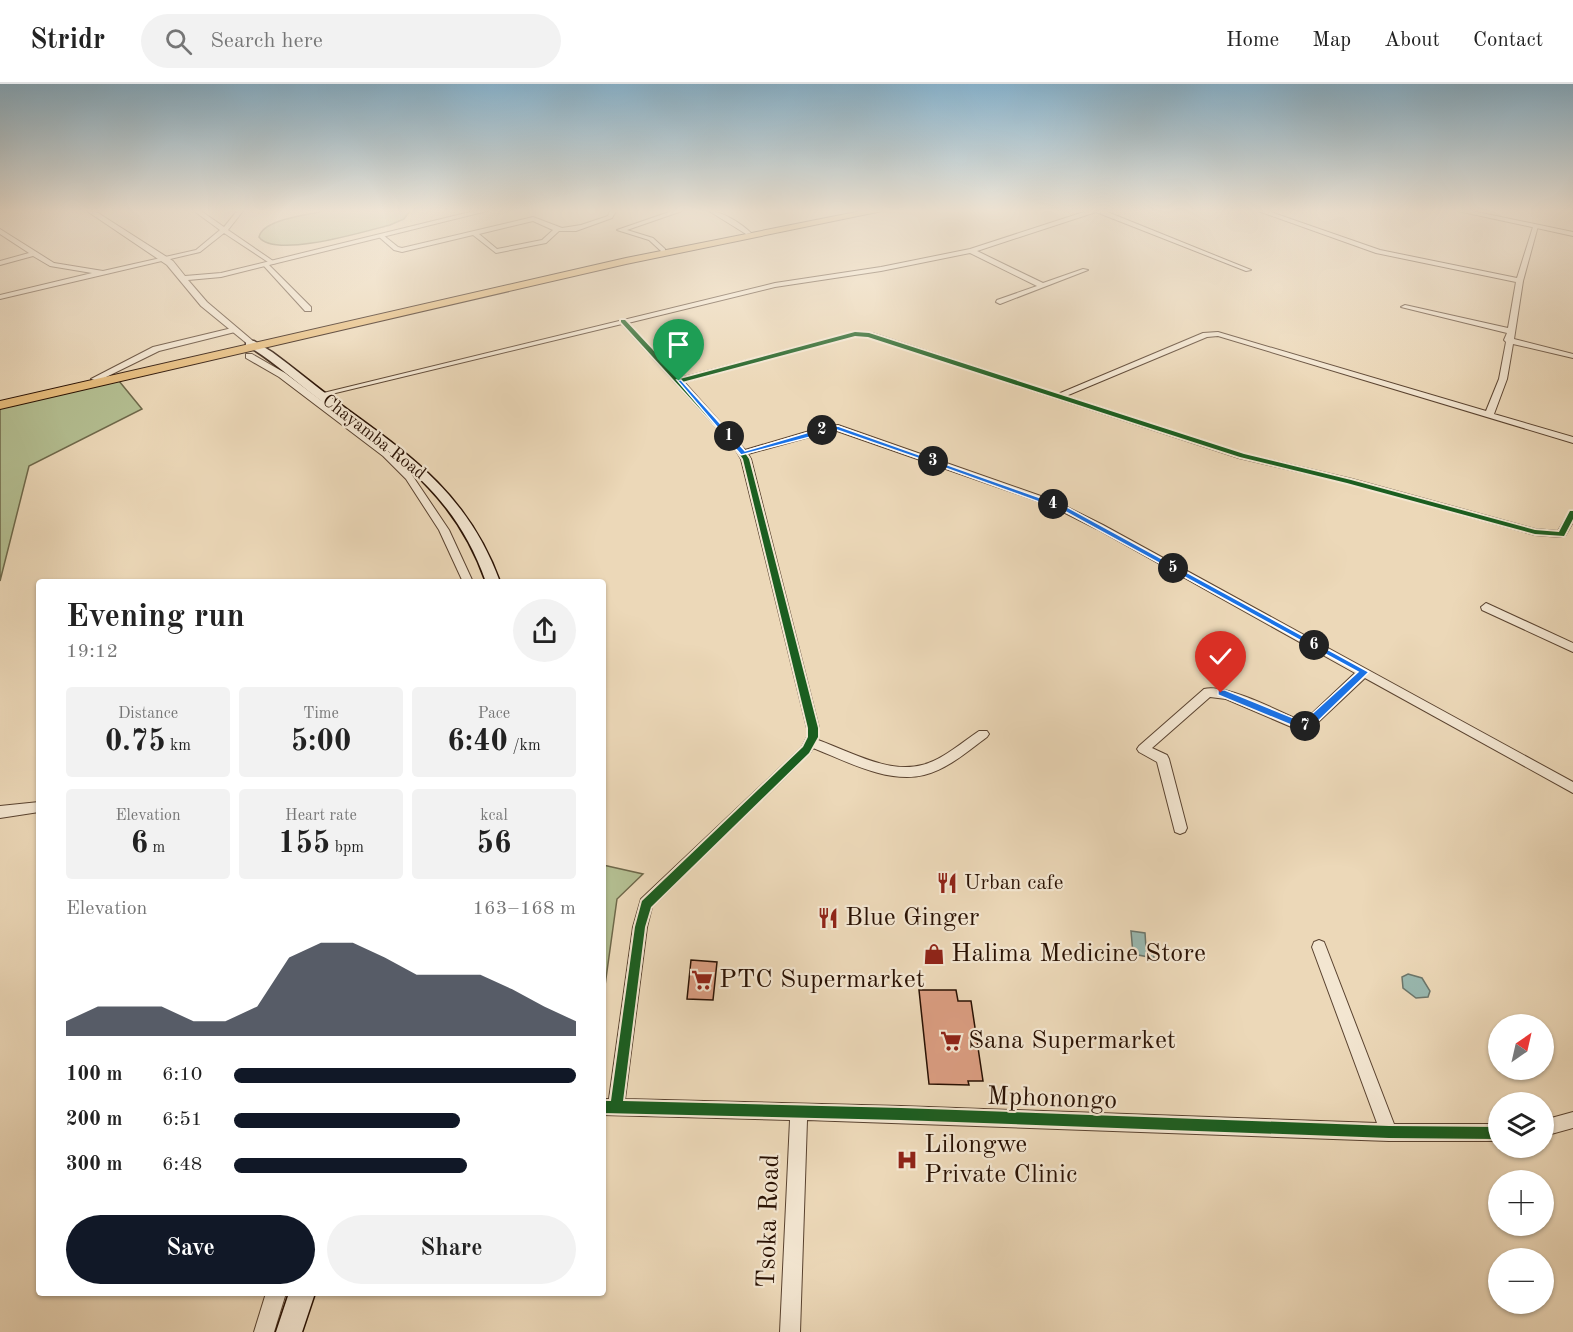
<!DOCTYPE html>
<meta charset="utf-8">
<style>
:root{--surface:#fff;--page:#f2f2f2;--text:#222;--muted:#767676;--line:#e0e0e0;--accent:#111827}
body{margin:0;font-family:"Old Standard TT",serif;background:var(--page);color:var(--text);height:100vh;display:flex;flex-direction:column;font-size:22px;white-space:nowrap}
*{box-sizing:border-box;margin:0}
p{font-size:20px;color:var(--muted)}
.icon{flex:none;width:33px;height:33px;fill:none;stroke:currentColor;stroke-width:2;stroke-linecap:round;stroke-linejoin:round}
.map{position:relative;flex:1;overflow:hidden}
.sheet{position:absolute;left:36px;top:495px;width:570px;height:717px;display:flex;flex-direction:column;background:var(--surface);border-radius:6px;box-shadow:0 2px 4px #0004}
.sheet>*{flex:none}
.needle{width:39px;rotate:34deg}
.fabs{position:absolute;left:1488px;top:930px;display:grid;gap:12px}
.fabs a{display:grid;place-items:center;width:66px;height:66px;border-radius:50%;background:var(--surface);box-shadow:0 2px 4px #0004;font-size:30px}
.pin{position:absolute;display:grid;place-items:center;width:51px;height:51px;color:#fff;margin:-62px -26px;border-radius:50% 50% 50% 0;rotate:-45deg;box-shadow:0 0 6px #0007}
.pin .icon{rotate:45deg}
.km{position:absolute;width:30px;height:30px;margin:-15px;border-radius:50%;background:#222;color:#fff;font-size:16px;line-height:30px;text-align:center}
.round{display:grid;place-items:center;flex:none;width:63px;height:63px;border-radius:32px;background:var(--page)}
.overview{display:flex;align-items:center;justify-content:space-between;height:102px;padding:0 30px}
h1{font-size:33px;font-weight:700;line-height:45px}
.stats{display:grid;grid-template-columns:repeat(3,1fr);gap:9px;height:102px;padding:6px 30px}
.stats div{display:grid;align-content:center;border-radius:6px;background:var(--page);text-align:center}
.stats b{font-size:30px;font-weight:700}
.stats small{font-size:16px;font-weight:400}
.stats p{font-size:16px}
.chart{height:168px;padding:12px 30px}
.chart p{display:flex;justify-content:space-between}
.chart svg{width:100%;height:108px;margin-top:6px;fill:var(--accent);opacity:.7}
.button{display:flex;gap:12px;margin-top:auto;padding:12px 30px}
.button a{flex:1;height:69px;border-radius:36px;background:var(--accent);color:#fff;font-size:24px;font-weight:700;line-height:69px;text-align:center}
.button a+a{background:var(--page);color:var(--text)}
ul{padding:0 30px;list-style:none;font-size:20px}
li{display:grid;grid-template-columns:96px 72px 1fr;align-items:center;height:45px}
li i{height:15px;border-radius:8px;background:var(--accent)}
header{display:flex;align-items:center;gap:36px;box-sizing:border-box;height:84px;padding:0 30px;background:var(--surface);border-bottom:2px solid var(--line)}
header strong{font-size:28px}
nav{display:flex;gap:33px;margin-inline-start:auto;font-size:21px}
.search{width:420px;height:54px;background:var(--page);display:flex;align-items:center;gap:15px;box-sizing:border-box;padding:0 21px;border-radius:33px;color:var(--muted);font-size:22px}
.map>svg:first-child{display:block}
.green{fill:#b4bf92;stroke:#6e684a;stroke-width:1.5}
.water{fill:#99b9b1;stroke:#6c766b;stroke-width:1.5}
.building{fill:#da9d81;stroke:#291103;stroke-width:1.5}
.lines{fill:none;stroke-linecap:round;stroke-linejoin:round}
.minor-casing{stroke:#5a4330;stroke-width:2}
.tertiary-casing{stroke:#5a4330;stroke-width:2}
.secondary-casing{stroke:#291103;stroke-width:3}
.trunk-casing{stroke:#291103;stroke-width:2}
.minor{fill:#f3e6d1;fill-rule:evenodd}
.tertiary{fill:#f3e6d1;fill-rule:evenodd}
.secondary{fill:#f3e6d1;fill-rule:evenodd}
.trunk{fill:#e6bc7c;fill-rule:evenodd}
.cycleway-casing{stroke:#f3e6d1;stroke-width:4}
.cycleway{fill:#1b5e20;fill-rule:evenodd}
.route{fill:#1a73e8;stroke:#fff;stroke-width:1.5}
.labels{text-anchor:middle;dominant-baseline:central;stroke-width:4.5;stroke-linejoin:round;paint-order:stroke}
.far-street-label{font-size:18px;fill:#291103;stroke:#f3e6d1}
.poi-label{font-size:21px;fill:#291103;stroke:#f3e6d1;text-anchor:start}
.near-poi-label{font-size:26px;fill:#291103;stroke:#f3e6d1;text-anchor:start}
.near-street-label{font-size:26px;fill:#291103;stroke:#f3e6d1}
</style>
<header>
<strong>Stridr</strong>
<div class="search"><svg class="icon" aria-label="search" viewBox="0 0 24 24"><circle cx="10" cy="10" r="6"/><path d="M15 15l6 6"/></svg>Search here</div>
<nav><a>Home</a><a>Map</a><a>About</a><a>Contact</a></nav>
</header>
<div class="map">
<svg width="1573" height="1248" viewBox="0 0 1573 1248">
<rect width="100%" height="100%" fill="#ecd8b8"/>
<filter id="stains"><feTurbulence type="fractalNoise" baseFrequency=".00333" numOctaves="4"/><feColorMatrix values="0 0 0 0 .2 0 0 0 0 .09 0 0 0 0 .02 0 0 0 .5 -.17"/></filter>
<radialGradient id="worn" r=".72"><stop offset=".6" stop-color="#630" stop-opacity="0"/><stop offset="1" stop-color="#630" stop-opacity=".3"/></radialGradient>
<!-- green -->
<g class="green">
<path d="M324 127H410L404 135 390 141C366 147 275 175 259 153 263 135 308 131 324 127Z"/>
<polygon points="119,297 142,325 29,382 0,497 0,323"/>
<polygon points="603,781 643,790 617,815 603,916"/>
</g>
<!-- water -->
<g class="water">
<polygon points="1131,847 1145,849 1146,864 1153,865 1154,874 1133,870"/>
<polygon points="1408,890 1422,894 1430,907 1428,913 1416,914 1403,904 1402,893"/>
</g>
<!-- building -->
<g class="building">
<polygon points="691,876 717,878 713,916 687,915"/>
<polygon points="919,906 956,906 958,917 971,917 983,997 968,997 969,1001 929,1000"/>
</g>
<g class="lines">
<defs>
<g id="minor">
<polygon points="194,127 201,127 224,143 237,127 243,127 228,146 276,179 271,180 224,149 200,168 0,215 0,211 92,189 50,182 33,172 0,181 0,177 29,169 0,150 0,145 54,179 103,187 196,166 220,146"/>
<path d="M610 127H616L612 134 576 147H559L546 159 496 169 473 151 402 168 394 166 378 152 383 151 398 163 402 164 533 133 562 144 581 141 608 132ZM533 137 553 146 542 156 497 165 479 150Z"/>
<polygon points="672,127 682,127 627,146 653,154 665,165 665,167 661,167 649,156 617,146"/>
<path d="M709 127C722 127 742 140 751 149L746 150Z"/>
<path d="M1087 127H1105L1251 186 1246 187 1096 128 977 167 1043 199 1083 185 1088 186 1000 220 996 218 997 216 1037 202 970 169 881 187 775 203 628 239 680 294 855 248 872 249 1058 310 1203 249 1218 248 1486 327 1499 295 1506 258 1504 256 1507 249 1401 223 1405 221 1508 244 1516 198 1376 169 1258 127H1268L1380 166 1517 194 1533 143 1538 142 1523 197 1514 255 1573 270V274L1513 260 1507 295 1494 330 1573 353V359L1218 252 1207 253 1066 312 1245 370 1352 395 1535 445 1558 447 1570 427 1573 426V438L1565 452 1561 453 1535 451 1347 399 1239 374 868 253 855 252 684 298 745 366 823 343 838 341 1055 417 1103 441 1573 698V709L1365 594 1313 643 1303 648 1226 615 1210 613 1152 664 1167 671 1169 675 1187 744 1185 748 1180 750 1175 748 1157 678 1139 668 1137 665 1139 662 1204 605C1225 599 1281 628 1303 638L1355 589 1097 445 1049 421 837 347 827 348 748 370 751 375 819 644 818 656C849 667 888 690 922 681 943 676 962 658 979 647H987L989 650 987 653C968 667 948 685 924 691 888 700 846 677 813 664L810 669 652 823 647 843 625 1015 901 1022 1377 1039 1312 863 1314 858 1319 856 1324 858 1326 863 1394 1040H1498V1057H1389L807 1036 800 1248H780L790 1036 603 1031V1015H609L633 843 641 815 802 663 807 653V644L741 375 734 363 622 240 319 313 315 311 775 199 881 183 970 165Z"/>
<polygon points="263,179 267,179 311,223 311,227 305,227 263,181"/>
<polygon points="232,244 236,246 235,248 159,267 98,297 91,295 153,263"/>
<polygon points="246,270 252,270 285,289 389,368 412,391 449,446 473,498 463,498 439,446 406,395 383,372 279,293 246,274"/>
<polygon points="1486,519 1573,559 1573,568 1482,526 1481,523"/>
<polygon points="39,718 39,728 0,734 0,722"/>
<polygon points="1573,1028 1573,1044 1544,1052 1544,1036"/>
<polygon points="266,1209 286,1209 274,1248 254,1248"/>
</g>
<g id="tertiary">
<polygon points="87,127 95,127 173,177 185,192 221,189 474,127 487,127 221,193 188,196 207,218 253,257 254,259 250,262 201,222 167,181"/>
<polygon points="1458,127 1472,127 1573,148 1573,152"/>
</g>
<g id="secondary">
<path d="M246 257H254L272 268C294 284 315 302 337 318 410 371 468 410 500 498H486C453 404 391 370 316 313 293 296 272 276 246 261Z"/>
<polygon points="289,1209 315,1209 302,1248 276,1248"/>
</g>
<polygon id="trunk" points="861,127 882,127 626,180 0,325 0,317 626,174"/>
</defs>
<!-- minor casing -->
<use href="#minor" class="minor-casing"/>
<!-- tertiary casing -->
<use href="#tertiary" class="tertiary-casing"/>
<!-- secondary casing -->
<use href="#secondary" class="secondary-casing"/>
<!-- trunk casing -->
<use href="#trunk" class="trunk-casing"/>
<!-- minor -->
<use href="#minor" class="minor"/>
<!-- tertiary -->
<use href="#tertiary" class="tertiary"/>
<!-- secondary -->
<use href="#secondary" class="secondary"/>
<!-- trunk -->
<use href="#trunk" class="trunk"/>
<defs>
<polygon id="cycleway" points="621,236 625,236 680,295 855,248 869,249 1244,370 1351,396 1535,446 1559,448 1570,427 1573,427 1573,435 1564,452 1535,450 1347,399 1240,373 868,253 855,252 682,298 739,360 749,375 818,644 818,653 809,669 651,823 645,843 623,1017 901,1024 1389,1042 1498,1043 1498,1055 1389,1054 901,1036 603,1029 603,1017 611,1017 635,843 642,817 803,663 808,653 808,644 743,375 734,362 621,238"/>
</defs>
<!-- cycleway casing -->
<use href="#cycleway" class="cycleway-casing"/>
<!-- cycleway -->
<use href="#cycleway" class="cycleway"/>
</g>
<!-- sky -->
<linearGradient id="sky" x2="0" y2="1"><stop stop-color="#88b6d2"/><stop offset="0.42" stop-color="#f6eddf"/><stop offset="1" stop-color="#f6eddf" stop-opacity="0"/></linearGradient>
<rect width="1573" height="302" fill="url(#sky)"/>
<!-- route -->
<polygon class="route" points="677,296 681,296 745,367 823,344 838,342 1069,424 1369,588 1312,643 1303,646 1218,611 1218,606 1225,606 1303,638 1358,588 1064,427 923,376 837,346 741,371"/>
<!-- icons -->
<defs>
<symbol id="restaurant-bare" viewBox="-9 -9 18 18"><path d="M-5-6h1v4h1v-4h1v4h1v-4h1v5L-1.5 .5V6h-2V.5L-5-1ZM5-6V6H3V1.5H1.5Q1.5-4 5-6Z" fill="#8f2418" stroke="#f3e6d1" stroke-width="2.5" paint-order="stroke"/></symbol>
<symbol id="shop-bare" viewBox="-9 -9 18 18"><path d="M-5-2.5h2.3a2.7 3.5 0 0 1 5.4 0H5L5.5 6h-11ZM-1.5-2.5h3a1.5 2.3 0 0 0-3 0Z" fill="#8f2418" stroke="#f3e6d1" stroke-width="2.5" paint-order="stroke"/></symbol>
<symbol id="supermarket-bare" viewBox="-9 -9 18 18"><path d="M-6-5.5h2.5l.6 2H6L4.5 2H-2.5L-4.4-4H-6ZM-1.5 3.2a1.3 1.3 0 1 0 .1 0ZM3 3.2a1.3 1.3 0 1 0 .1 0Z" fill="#8f2418" stroke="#f3e6d1" stroke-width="2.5" paint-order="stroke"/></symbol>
<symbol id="hospital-bare" viewBox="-9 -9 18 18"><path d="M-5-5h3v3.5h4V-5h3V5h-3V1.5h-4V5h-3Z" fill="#8f2418" stroke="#f3e6d1" stroke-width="2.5" paint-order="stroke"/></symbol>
</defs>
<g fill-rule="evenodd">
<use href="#restaurant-bare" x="932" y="784" width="30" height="30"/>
<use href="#restaurant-bare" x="813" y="819" width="30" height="30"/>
<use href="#shop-bare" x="919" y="855" width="30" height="30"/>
<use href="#supermarket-bare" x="687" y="881" width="30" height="30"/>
<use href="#supermarket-bare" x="936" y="942" width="30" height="30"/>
<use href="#hospital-bare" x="892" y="1061" width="30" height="30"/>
</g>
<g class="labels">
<!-- far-street labels -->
<g class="far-street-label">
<text transform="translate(374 353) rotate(38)">Chayamba Road</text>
</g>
<!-- poi labels -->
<g class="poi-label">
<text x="964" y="799">Urban cafe</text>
</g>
<!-- near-poi labels -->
<g class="near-poi-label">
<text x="845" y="834">Blue Ginger</text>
<text x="951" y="870">Halima Medicine Store</text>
<text x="719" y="896">PTC Supermarket</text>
<text x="968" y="957">Sana Supermarket</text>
<text x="924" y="1061">Lilongwe<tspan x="924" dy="30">Private Clinic</tspan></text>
</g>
<!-- near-street labels -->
<g class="near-street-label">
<text transform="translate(1052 1015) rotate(2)">Mphonongo</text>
<text transform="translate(769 1137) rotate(-88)">Tsoka Road</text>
</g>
</g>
<rect width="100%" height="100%" filter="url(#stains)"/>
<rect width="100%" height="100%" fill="url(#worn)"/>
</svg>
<div class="fabs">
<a><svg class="needle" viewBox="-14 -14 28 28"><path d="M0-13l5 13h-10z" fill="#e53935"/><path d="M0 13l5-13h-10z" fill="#767676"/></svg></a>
<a><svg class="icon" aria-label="layers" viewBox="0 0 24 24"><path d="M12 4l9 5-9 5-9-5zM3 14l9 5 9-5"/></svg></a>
<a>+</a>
<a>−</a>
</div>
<div class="pin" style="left:679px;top:297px;background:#1e9e55"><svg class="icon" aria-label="arrive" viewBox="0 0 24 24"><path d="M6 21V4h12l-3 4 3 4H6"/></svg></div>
<div class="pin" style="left:1221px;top:609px;background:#d93025"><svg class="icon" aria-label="check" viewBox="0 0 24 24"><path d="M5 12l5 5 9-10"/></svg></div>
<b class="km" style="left:729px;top:352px">1</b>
<b class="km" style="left:822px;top:346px">2</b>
<b class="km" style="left:933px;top:377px">3</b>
<b class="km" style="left:1053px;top:420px">4</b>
<b class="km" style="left:1173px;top:484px">5</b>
<b class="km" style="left:1314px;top:561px">6</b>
<b class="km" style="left:1305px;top:642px">7</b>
<section class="sheet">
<div class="overview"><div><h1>Evening run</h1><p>19:12</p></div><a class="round"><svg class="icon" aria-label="share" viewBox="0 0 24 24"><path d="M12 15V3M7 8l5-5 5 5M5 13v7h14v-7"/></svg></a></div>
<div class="stats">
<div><p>Distance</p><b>0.75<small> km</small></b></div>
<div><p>Time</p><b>5:00</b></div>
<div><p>Pace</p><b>6:40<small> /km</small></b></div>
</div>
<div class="stats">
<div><p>Elevation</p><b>6<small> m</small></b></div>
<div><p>Heart rate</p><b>155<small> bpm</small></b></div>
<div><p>kcal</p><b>56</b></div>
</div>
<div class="chart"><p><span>Elevation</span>163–168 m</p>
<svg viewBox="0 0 160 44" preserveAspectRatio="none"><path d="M0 44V38L10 32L20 32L30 32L40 38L50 38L60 32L70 12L80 6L90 6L100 12L110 19L120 19L130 19L140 25L150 32L160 38V44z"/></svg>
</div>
<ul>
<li><b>100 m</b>6:10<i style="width:100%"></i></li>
<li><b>200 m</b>6:51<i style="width:66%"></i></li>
<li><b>300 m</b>6:48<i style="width:68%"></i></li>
</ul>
<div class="button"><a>Save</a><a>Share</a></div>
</section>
</div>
